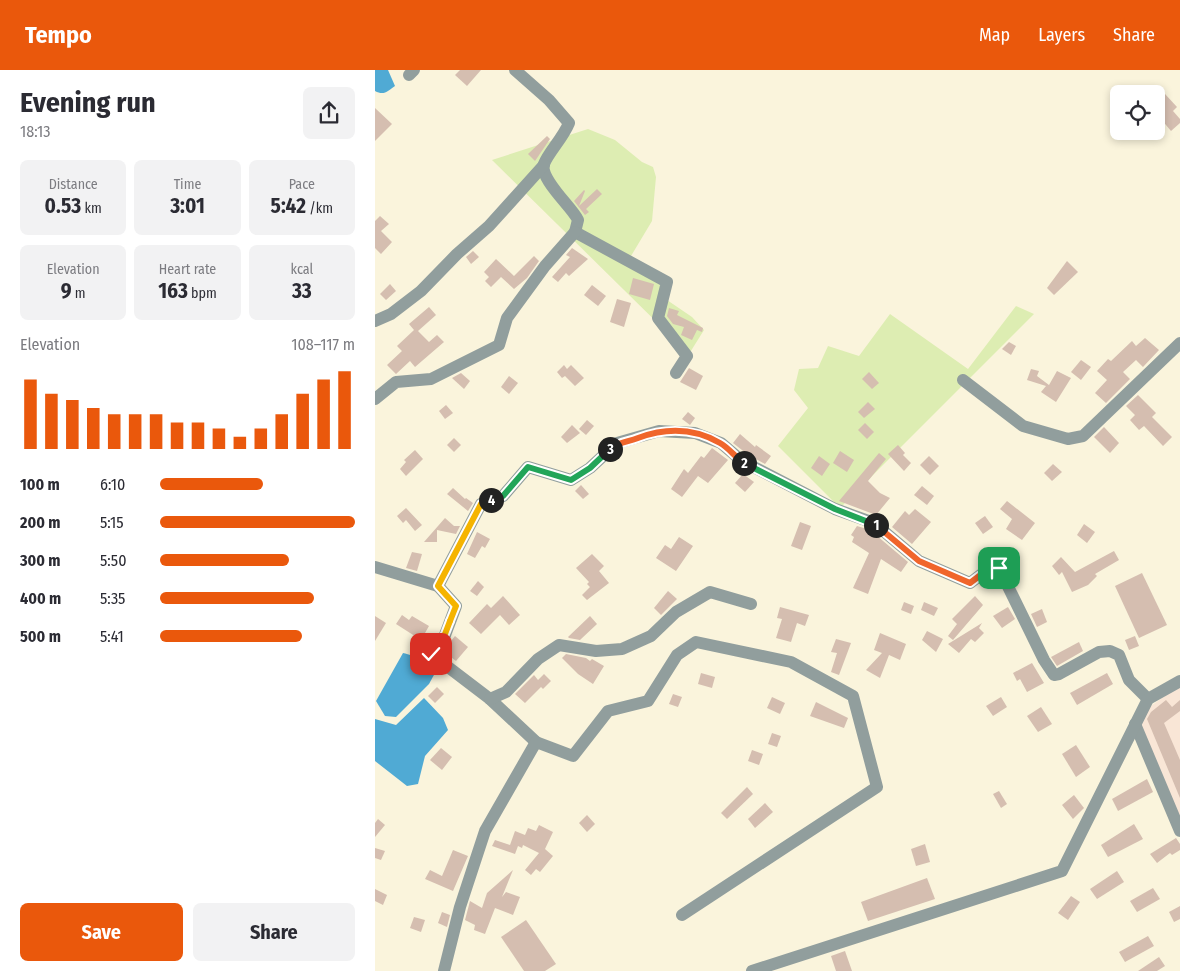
<!DOCTYPE html>
<meta charset="utf-8">
<style>
:root{--surface:#fff;--page:#f2f2f3;--text:#2b2b33;--muted:#7c7c81;--accent:#ea580c}
body{margin:0;font-family:"Fira Sans Condensed",sans-serif;background:var(--page);color:var(--text);height:100vh;display:flex;flex-direction:column;font-size:19px;white-space:nowrap}
*{box-sizing:border-box;margin:0}
p{font-size:16px;color:var(--muted)}
.icon{flex:none;width:28px;height:28px;fill:none;stroke:currentColor;stroke-width:2;stroke-linecap:round;stroke-linejoin:round}
.map{position:relative;flex:1;overflow:hidden}
.details{display:flex;flex-direction:column;background:var(--surface);width:375px}
.details>*{flex:none}
.buttons{position:absolute;left:735px;top:15px;display:grid;gap:10px}
.buttons a{display:grid;place-items:center;width:55px;height:55px;border-radius:8px;background:var(--surface);box-shadow:0 2px 8px #0003;font-size:25px}
.pin{position:absolute;display:grid;place-items:center;width:42px;height:42px;color:#fff;margin:-21px;border-radius:10px;box-shadow:0 2px 8px #0006}
.km{position:absolute;width:25px;height:25px;margin:-12px;border-radius:50%;background:#222;color:#fff;font-size:14px;line-height:25px;text-align:center}
.round{display:grid;place-items:center;flex:none;width:52px;height:52px;border-radius:8px;background:var(--page)}
.summary{display:flex;align-items:center;justify-content:space-between;height:85px;padding:0 20px}
h1{font-size:28px;font-weight:700;line-height:38px}
.metrics{display:grid;grid-template-columns:repeat(3,1fr);gap:8px;height:85px;padding:5px 20px}
.metrics div{display:grid;align-content:center;border-radius:8px;background:var(--page);text-align:center}
.metrics b{font-size:21px;font-weight:700}
.metrics small{font-size:14px;font-weight:400}
.metrics p{font-size:14px}
.chart{height:140px;padding:10px 20px}
.chart p{display:flex;justify-content:space-between}
.chart svg{width:100%;height:90px;margin-top:5px;stroke:var(--accent);stroke-width:6}
.cta{display:flex;gap:10px;margin-top:auto;padding:10px 20px}
.cta a{flex:1;height:58px;border-radius:8px;background:var(--accent);color:#fff;font-size:20px;font-weight:700;line-height:58px;text-align:center}
.cta a+a{background:var(--page);color:var(--text)}
ul{padding:0 20px;list-style:none;font-size:16px}
li{display:grid;grid-template-columns:80px 60px 1fr;align-items:center;height:38px}
li i{height:12px;border-radius:6px;background:var(--accent)}
header{display:flex;align-items:center;gap:30px;box-sizing:border-box;height:70px;padding:0 25px;background:var(--accent);color:#fff}
header strong{font-size:24px}
nav{display:flex;gap:28px;margin-inline-start:auto;font-size:18px}
main{display:flex;flex:1;min-height:0}
.map>svg:first-child{display:block}
.industrial{fill:#f9e6d6}
.green{fill:#ddedb2}
.water{fill:#50aad4}
.building{fill:#d5beb0}
.lines{fill:none;stroke-linecap:round;stroke-linejoin:round}
.minor{stroke:#919e9d;stroke-width:12}
.split-1-casing{stroke:#fff;stroke-width:10}
.split-2-casing{stroke:#fff;stroke-width:10}
.split-3-casing{stroke:#fff;stroke-width:10}
.split-4-casing{stroke:#fff;stroke-width:10}
.split-5-casing{stroke:#fff;stroke-width:10}
.split-6-casing{stroke:#fff;stroke-width:10}
.split-1{stroke:#f0652b;stroke-width:6}
.split-2{stroke:#22a559;stroke-width:6}
.split-3{stroke:#f0652b;stroke-width:6}
.split-4{stroke:#22a559;stroke-width:6}
.split-5{stroke:#f5b400;stroke-width:6}
.split-6{stroke:#f5b400;stroke-width:6}
</style>
<header>
<strong>Tempo</strong>
<nav><a>Map</a><a>Layers</a><a>Share</a></nav>
</header>
<main>
<section class="details">
<div class="summary"><div><h1>Evening run</h1><p>18:13</p></div><a class="round"><svg class="icon" aria-label="share" viewBox="0 0 24 24"><path d="M12 15V3M7 8l5-5 5 5M5 13v7h14v-7"/></svg></a></div>
<div class="metrics">
<div><p>Distance</p><b>0.53<small> km</small></b></div>
<div><p>Time</p><b>3:01</b></div>
<div><p>Pace</p><b>5:42<small> /km</small></b></div>
</div>
<div class="metrics">
<div><p>Elevation</p><b>9<small> m</small></b></div>
<div><p>Heart rate</p><b>163<small> bpm</small></b></div>
<div><p>kcal</p><b>33</b></div>
</div>
<div class="chart"><p><span>Elevation</span>108–117 m</p>
<svg viewBox="0 0 160 44" preserveAspectRatio="none"><path d="M5 44V10M15 44V17M25 44V20M35 44V24M45 44V27M55 44V27M65 44V27M75 44V31M85 44V31M95 44V34M105 44V38M115 44V34M125 44V27M135 44V17M145 44V10M155 44V6"/></svg>
</div>
<ul>
<li><b>100 m</b>6:10<i style="width:53%"></i></li>
<li><b>200 m</b>5:15<i style="width:100%"></i></li>
<li><b>300 m</b>5:50<i style="width:66%"></i></li>
<li><b>400 m</b>5:35<i style="width:79%"></i></li>
<li><b>500 m</b>5:41<i style="width:73%"></i></li>
</ul>
<div class="cta"><a>Save</a><a>Share</a></div>
</section>
<div class="map">
<svg width="805" height="901" viewBox="0 0 805 901">
<rect width="100%" height="100%" fill="#faf4dc"/>
<!-- industrial -->
<polygon class="industrial" points="805,615 805,749 761,647"/>
<!-- green -->
<g class="green">
<polygon points="213,59 240,70 267,92 278,97 281,107 277,151 256,186 297,209 292,230 317,247 329,260 314,284 117,90"/>
<polygon points="641,236 659,244 465,438 403,376 433,338 419,320 424,299 443,298 453,276 484,286 515,244 593,299"/>
</g>
<!-- water -->
<g class="water">
<path d="M0 0H13L20 16C13 21 9 26 0 21Z"/>
<path d="M28 583C40 586 56 591 60 603L54 614 21 647 10 646 1 631Z"/>
<polygon points="49,628 68,648 73,660 50,686 43,714 32,716 0,691 0,649 21,655"/>
</g>
<!-- building -->
<g class="building">
<polygon points="85,0 106,0 92,16 80,5"/>
<polygon points="790,24 802,37 798,41 805,49 805,53 796,61 781,43 781,31"/>
<polygon points="0,38 17,54 0,71"/>
<polygon points="172,66 175,69 160,91 153,84"/>
<polygon points="222,119 227,124 211,139 214,142 210,145 199,131 209,120 210,121 204,136"/>
<polygon points="5,146 14,154 6,161 17,172 6,184 0,178 0,151"/>
<polygon points="197,178 213,189 194,206 191,203 183,212 177,207 195,187 191,185"/>
<polygon points="98,181 104,187 96,194 91,187"/>
<polygon points="159,186 164,191 152,208 139,219 126,207 116,217 110,211 114,207 109,202 121,189 139,206"/>
<polygon points="692,191 703,202 679,225 672,218"/>
<polygon points="258,208 279,214 275,230 254,224"/>
<polygon points="15,214 21,221 11,230 5,224"/>
<polygon points="217,215 231,226 223,236 209,225"/>
<polygon points="242,229 256,233 249,257 235,252"/>
<polygon points="54,237 61,245 43,261 54,272 62,265 69,272 40,297 35,291 21,304 12,295 27,281 22,276 39,260 34,254"/>
<polygon points="294,238 304,241 302,245 328,258 327,262 322,260 317,270 306,265 309,257 298,254 292,246"/>
<polygon points="770,268 784,280 768,297 761,290 748,302 755,309 731,333 720,323 732,310 722,301 733,289 736,291 757,271 761,276"/>
<polygon points="634,272 641,276 636,285 627,279"/>
<polygon points="706,290 716,297 706,310 696,302"/>
<polygon points="189,295 192,299 196,295 209,308 200,316 190,306 187,308 182,302"/>
<polygon points="314,298 328,306 321,320 305,312"/>
<polygon points="656,299 664,301 662,306 674,315 682,301 696,308 681,332 666,322 671,316 652,310"/>
<polygon points="494,302 504,313 497,319 487,309"/>
<polygon points="86,303 95,311 89,319 77,308"/>
<polygon points="134,306 143,313 134,324 126,317"/>
<polygon points="763,325 781,343 777,347 797,367 788,376 769,356 764,360 755,350 760,345 751,336"/>
<polygon points="493,332 500,339 489,348 483,342"/>
<polygon points="71,335 78,343 70,349 64,341"/>
<polygon points="313,342 320,348 315,355 307,349"/>
<polygon points="212,350 219,356 211,365 204,359"/>
<polygon points="490,353 499,362 492,369 483,360"/>
<polygon points="197,355 205,363 192,373 186,367"/>
<polygon points="729,357 744,373 735,383 719,367"/>
<polygon points="365,364 380,377 381,375 396,386 390,394 372,384 358,373"/>
<polygon points="79,368 86,375 79,382 72,375"/>
<polygon points="523,375 530,383 528,385 536,393 529,401 513,384"/>
<polygon points="337,378 353,390 333,413 323,406 307,427 296,419 309,399 313,403 326,386 329,388"/>
<polygon points="40,380 48,389 31,406 25,399 31,392 29,390"/>
<polygon points="465,381 479,390 472,402 458,393"/>
<polygon points="504,383 511,389 493,411 505,423 515,428 501,445 464,431"/>
<polygon points="444,386 455,394 447,406 436,398"/>
<polygon points="554,386 564,396 555,405 545,395"/>
<polygon points="678,394 687,402 677,411 669,403"/>
<polygon points="368,404 379,412 370,422 360,413"/>
<polygon points="206,415 214,424 208,429 200,421"/>
<polygon points="547,416 559,426 552,435 539,425"/>
<polygon points="78,418 90,429 91,428 98,433 93,441 72,424"/>
<polygon points="632,431 660,453 647,470 631,459 637,449 625,439"/>
<polygon points="31,438 47,455 40,461 31,450 28,453 22,446"/>
<polygon points="540,439 556,452 537,474 517,457 530,441 534,445"/>
<polygon points="610,446 618,457 608,464 600,453"/>
<polygon points="70,448 79,456 85,456 81,464 62,460 62,472 49,472"/>
<polygon points="425,452 436,456 427,480 416,476"/>
<polygon points="709,454 720,462 712,473 702,465"/>
<polygon points="482,456 495,460 533,492 526,502 506,489 493,524 478,518 494,483 477,472 479,467 476,465"/>
<polygon points="102,462 115,469 110,478 107,476 100,488 92,484"/>
<polygon points="304,467 318,476 301,501 281,488 290,475 296,479"/>
<polygon points="739,481 744,490 720,504 722,506 713,515 697,522 687,502 684,505 677,496 686,487 700,502"/>
<polygon points="37,482 47,484 42,501 31,498"/>
<polygon points="217,484 229,496 224,501 234,513 212,530 207,525 215,517 212,514 214,512 201,498"/>
<polygon points="767,503 792,555 764,568 740,516"/>
<polygon points="103,511 109,517 102,526 95,521"/>
<polygon points="293,521 302,529 286,545 279,538"/>
<polygon points="128,526 145,545 134,555 125,545 106,564 94,553 112,534 116,538"/>
<polygon points="600,526 608,535 578,570 573,566 582,554 577,549"/>
<polygon points="529,532 539,536 536,544 526,540"/>
<polygon points="549,532 563,538 559,546 546,540"/>
<polygon points="405,537 434,545 430,556 422,553 416,572 401,568 407,549 402,548"/>
<polygon points="633,537 640,549 627,558 618,546"/>
<polygon points="667,539 672,552 662,557 656,544"/>
<polygon points="27,545 34,550 37,546 54,556 46,570 21,554"/>
<polygon points="0,546 11,553 0,571"/>
<polygon points="215,546 222,554 205,570 194,568 193,567"/>
<polygon points="607,553 604,558 609,563 600,572 596,569 584,583 573,574"/>
<polygon points="552,561 568,569 561,582 547,570"/>
<polygon points="505,563 531,574 525,590 514,585 505,608 491,600 507,583 499,580"/>
<polygon points="80,566 93,577 81,591 68,581"/>
<polygon points="760,566 764,576 754,580 750,570"/>
<polygon points="461,569 476,573 464,605 456,602 462,583 456,582"/>
<polygon points="704,572 708,581 682,596 676,587"/>
<polygon points="191,584 211,588 215,591 217,589 229,596 218,614 203,604 187,588"/>
<polygon points="657,593 669,613 652,622 645,609 642,611 638,603"/>
<polygon points="326,603 340,607 337,618 323,614"/>
<polygon points="732,603 738,614 702,635 695,623"/>
<polygon points="169,604 176,611 168,619 166,617 150,633 140,624 159,605 163,610"/>
<polygon points="62,617 69,624 60,633 53,626"/>
<polygon points="298,624 307,627 303,637 294,634"/>
<polygon points="397,627 410,633 405,644 392,638"/>
<polygon points="626,627 632,637 618,646 611,636"/>
<polygon points="791,630 797,637 805,630 805,641 789,653 805,690 805,728 772,649 776,642"/>
<polygon points="441,632 473,648 469,658 435,646"/>
<polygon points="666,637 677,654 663,662 652,646"/>
<polygon points="397,663 406,666 402,677 393,674"/>
<polygon points="701,675 715,697 701,707 687,684"/>
<polygon points="66,678 77,687 67,700 55,690"/>
<polygon points="377,680 388,684 384,695 373,691"/>
<polygon points="772,709 778,722 743,741 737,729"/>
<polygon points="372,717 378,724 352,749 346,743"/>
<polygon points="624,721 632,734 626,738 618,724"/>
<polygon points="699,725 709,738 698,749 687,735"/>
<polygon points="390,733 398,742 380,758 373,749"/>
<polygon points="212,745 220,754 212,762 204,753"/>
<polygon points="3,749 10,755 0,767 0,753"/>
<polygon points="759,754 768,769 733,787 726,775"/>
<polygon points="164,755 178,762 170,779 178,786 165,802 161,799 156,805 150,800 164,783 148,775 147,778 143,776 140,784 117,776 120,770 135,775 140,761 150,765 153,758 161,761"/>
<polygon points="801,768 805,774 805,780 797,785 795,783 782,793 775,784"/>
<polygon points="550,774 555,792 541,796 536,779"/>
<polygon points="0,778 10,781 6,790 0,788"/>
<polygon points="78,780 93,786 78,821 50,809 55,800 67,806"/>
<polygon points="138,800 127,827 131,822 145,827 138,845 120,838 110,864 99,860 100,855 90,850 95,831 107,838 112,823"/>
<polygon points="742,801 749,812 722,829 715,819"/>
<polygon points="552,808 560,829 493,851 486,832"/>
<polygon points="778,818 785,829 762,842 755,831"/>
<polygon points="0,819 12,825 8,835 0,831"/>
<polygon points="696,826 705,832 693,850 683,843"/>
<polygon points="805,836 805,849 799,852 794,842"/>
<polygon points="67,842 75,845 72,857 63,853"/>
<polygon points="39,847 50,850 46,862 35,858"/>
<polygon points="151,850 181,894 170,901 149,901 126,867"/>
<polygon points="773,866 779,876 750,892 744,882"/>
<polygon points="470,881 477,901 461,901 456,886"/>
<polygon points="784,887 790,896 782,901 763,901"/>
</g>
<g class="lines">
<!-- minor -->
<g class="minor">
<path d="M140 0 174 30 194 53C188 68 173 83 169 94 164 109 197 137 203 150L200 162 292 212 283 248 312 286 301 303"/>
<polyline points="34,5 39,0"/>
<polyline points="0,251 16,244 46,221 82,184 114,156 169,95"/>
<polyline points="588,310 648,356 693,369 708,366 805,273"/>
<polyline points="0,329 21,312 56,309 124,275 132,248 170,196 200,162"/>
<polyline points="0,497 63,516 106,434 128,426 153,397 196,410 215,398 242,373 284,361 320,363 346,373 367,391 460,439 499,453 544,491 595,513 616,497 624,498 669,590 679,605 684,604 724,582 735,581 744,585 754,610 773,629"/>
<polyline points="63,516 81,536 70,565 56,584 115,629 161,672"/>
<polyline points="115,629 131,622 163,589 184,575 221,581 247,579 276,566 301,542 335,522 376,534"/>
<polyline points="760,654 805,761"/>
<polyline points="69,901 85,837 110,761 161,672 198,686 233,641 273,631 302,585 321,572 416,592 478,626 502,717 307,845"/>
<polyline points="377,901 687,801 773,629 805,611"/>
</g>
</g>
<g class="lines">
<defs>
<polyline id="split-1" points="501,455 544,491 595,513 616,497 624,498"/>
<polyline id="split-2" points="369,393 460,439 501,455"/>
<path id="split-3" d="M235 379C244 372 253 372 263 368 290 358 319 358 345 373 354 378 360 387 369 393"/>
<polyline id="split-4" points="116,430 128,426 153,397 196,410 215,398 235,379"/>
<polyline id="split-5" points="75,551 81,536 63,516 106,434 116,430"/>
<polyline id="split-6" points="56,584 70,564 75,551"/>
</defs>
<!-- split-1 casing -->
<use href="#split-1" class="split-1-casing"/>
<!-- split-2 casing -->
<use href="#split-2" class="split-2-casing"/>
<!-- split-3 casing -->
<use href="#split-3" class="split-3-casing"/>
<!-- split-4 casing -->
<use href="#split-4" class="split-4-casing"/>
<!-- split-5 casing -->
<use href="#split-5" class="split-5-casing"/>
<!-- split-6 casing -->
<use href="#split-6" class="split-6-casing"/>
<!-- split-1 -->
<use href="#split-1" class="split-1"/>
<!-- split-2 -->
<use href="#split-2" class="split-2"/>
<!-- split-3 -->
<use href="#split-3" class="split-3"/>
<!-- split-4 -->
<use href="#split-4" class="split-4"/>
<!-- split-5 -->
<use href="#split-5" class="split-5"/>
<!-- split-6 -->
<use href="#split-6" class="split-6"/>
</g>
</svg>
<div class="buttons">
<a><svg class="icon" aria-label="locate" viewBox="0 0 24 24"><circle cx="12" cy="12" r="6"/><path d="M12 2v4M12 18v4M2 12h4M18 12h4"/></svg></a>
</div>
<div class="pin" style="left:624px;top:498px;background:#1e9e55"><svg class="icon" aria-label="arrive" viewBox="0 0 24 24"><path d="M6 21V4h12l-3 4 3 4H6"/></svg></div>
<div class="pin" style="left:56px;top:584px;background:#d93025"><svg class="icon" aria-label="check" viewBox="0 0 24 24"><path d="M5 12l5 5 9-10"/></svg></div>
<b class="km" style="left:501px;top:455px">1</b>
<b class="km" style="left:369px;top:393px">2</b>
<b class="km" style="left:235px;top:379px">3</b>
<b class="km" style="left:116px;top:430px">4</b>
</div>
</main>
